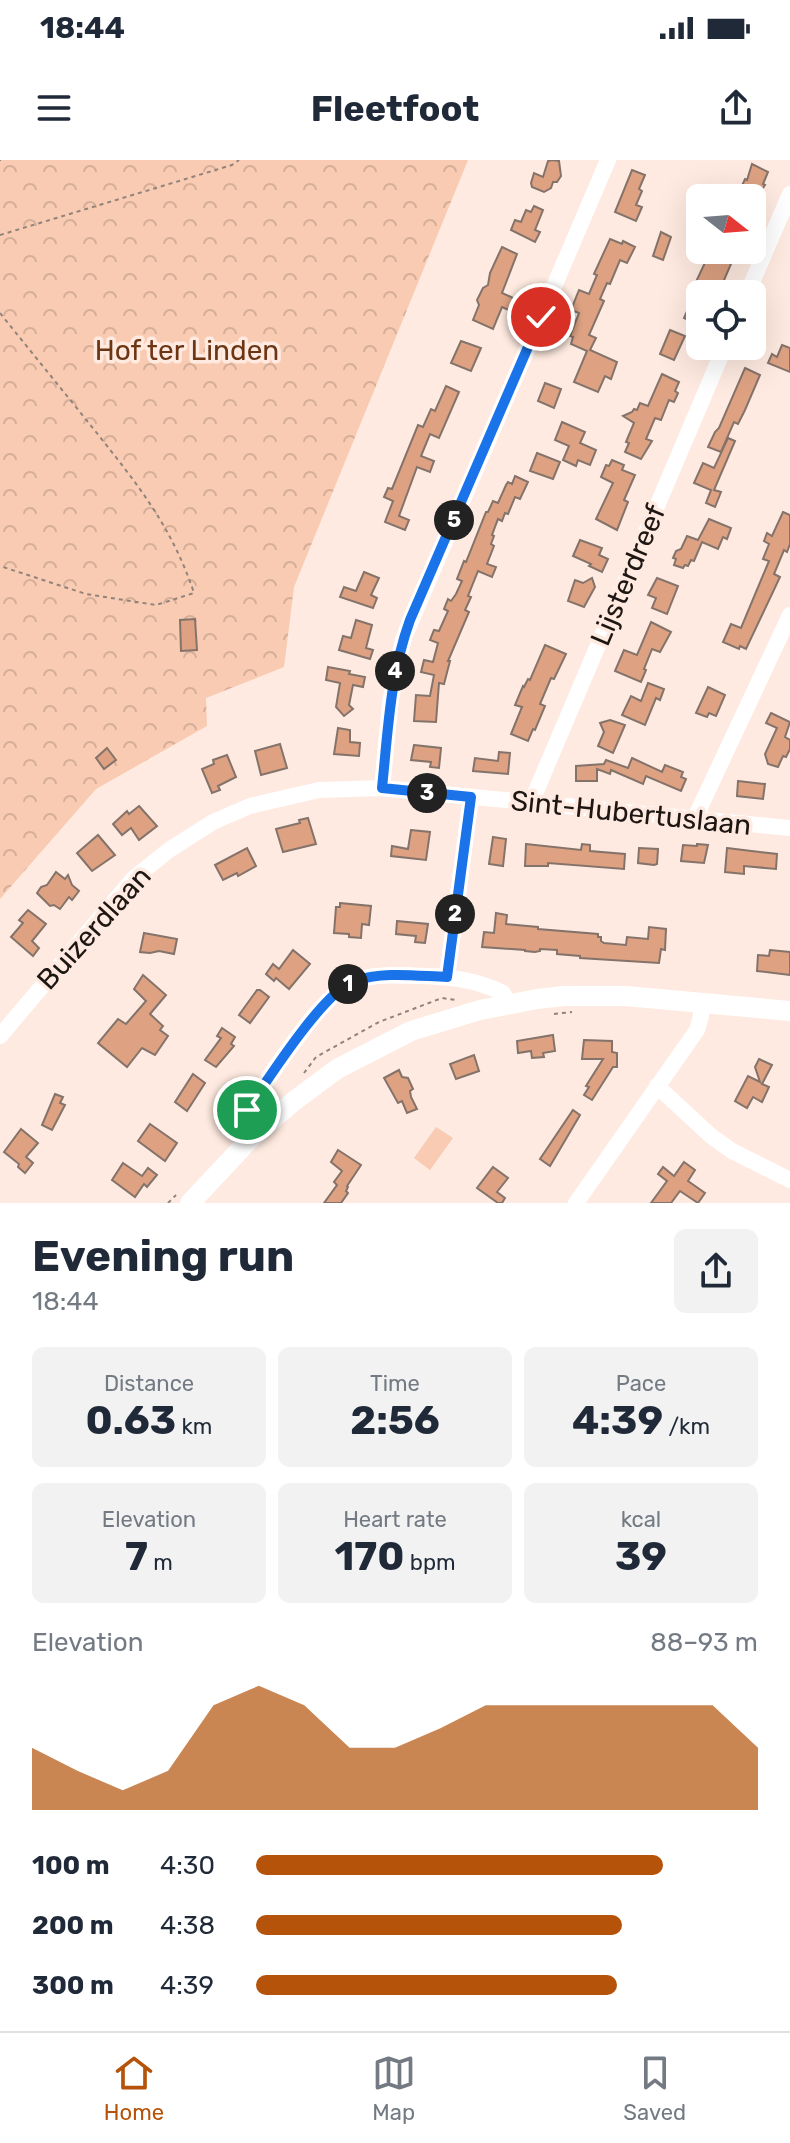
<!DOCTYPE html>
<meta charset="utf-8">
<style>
:root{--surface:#fff;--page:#f2f2f3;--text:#1f2937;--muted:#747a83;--line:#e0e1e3;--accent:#b45309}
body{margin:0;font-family:Rubik,sans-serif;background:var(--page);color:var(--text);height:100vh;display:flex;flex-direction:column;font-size:30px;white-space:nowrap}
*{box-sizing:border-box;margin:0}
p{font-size:26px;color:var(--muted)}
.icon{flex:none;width:44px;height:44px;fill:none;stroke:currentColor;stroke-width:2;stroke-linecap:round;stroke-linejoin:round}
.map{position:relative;height:1043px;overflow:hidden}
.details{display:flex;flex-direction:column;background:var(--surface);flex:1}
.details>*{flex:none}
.needle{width:52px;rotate:107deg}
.fabs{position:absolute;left:686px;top:24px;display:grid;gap:16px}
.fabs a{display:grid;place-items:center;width:80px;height:80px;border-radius:12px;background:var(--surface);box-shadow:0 8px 32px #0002;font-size:40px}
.pin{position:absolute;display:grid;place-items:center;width:68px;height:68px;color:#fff;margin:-34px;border:4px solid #fff;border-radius:50%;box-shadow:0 2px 8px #0007}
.km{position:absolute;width:40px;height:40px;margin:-20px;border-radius:50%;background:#222;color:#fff;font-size:22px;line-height:40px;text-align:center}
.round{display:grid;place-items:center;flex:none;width:84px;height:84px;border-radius:12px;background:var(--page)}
.headline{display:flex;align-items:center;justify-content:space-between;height:136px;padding:0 32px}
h1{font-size:44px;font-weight:700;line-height:60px}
.stats{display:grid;grid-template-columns:repeat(3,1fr);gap:12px;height:136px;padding:8px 32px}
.stats div{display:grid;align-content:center;border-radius:12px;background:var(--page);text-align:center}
.stats b{font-size:40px;font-weight:700}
.stats small{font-size:22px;font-weight:400}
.stats p{font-size:22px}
.chart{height:224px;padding:16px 32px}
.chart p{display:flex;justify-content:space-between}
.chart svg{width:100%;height:144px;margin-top:8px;fill:var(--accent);opacity:.7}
ul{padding:0 32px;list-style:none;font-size:26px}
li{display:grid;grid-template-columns:128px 96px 1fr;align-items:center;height:60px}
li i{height:20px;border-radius:10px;background:var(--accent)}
.status{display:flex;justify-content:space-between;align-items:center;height:56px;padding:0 40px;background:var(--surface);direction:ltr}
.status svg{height:22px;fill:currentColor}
header{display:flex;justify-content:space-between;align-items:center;height:104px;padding:0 32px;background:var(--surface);font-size:36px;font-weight:700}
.tab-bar{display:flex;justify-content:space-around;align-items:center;height:112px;border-top:2px solid var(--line);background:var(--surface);font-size:22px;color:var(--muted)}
.tab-bar a{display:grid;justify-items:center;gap:4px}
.tab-bar .on{color:var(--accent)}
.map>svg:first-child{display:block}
.forest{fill:url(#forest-crowns)}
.park{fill:#f9cbb2}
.building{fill:#dea283;stroke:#84736a;stroke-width:2}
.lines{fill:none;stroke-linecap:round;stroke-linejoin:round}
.path{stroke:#91837c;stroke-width:2;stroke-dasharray:4 4;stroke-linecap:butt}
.minor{stroke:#fff;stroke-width:16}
.major{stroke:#fff;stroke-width:20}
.route-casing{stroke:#fff;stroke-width:16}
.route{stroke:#1a73e8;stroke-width:10}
.labels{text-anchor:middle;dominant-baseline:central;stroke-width:7;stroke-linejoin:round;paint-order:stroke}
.park-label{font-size:28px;fill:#6c3513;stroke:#feeae0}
.street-label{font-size:28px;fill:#1d1612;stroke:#feeae0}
</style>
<div class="status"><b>18:44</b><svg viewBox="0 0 49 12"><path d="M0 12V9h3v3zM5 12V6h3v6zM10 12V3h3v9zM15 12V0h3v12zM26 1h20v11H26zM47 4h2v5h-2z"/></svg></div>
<header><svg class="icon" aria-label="menu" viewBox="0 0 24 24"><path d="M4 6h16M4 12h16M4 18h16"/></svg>Fleetfoot<svg class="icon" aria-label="share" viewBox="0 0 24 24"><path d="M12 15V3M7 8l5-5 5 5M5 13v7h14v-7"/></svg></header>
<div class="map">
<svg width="790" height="1043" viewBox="0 0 790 1043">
<defs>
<pattern id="forest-crowns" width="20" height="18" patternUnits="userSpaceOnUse" patternTransform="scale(2)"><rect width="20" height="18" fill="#f9cbb2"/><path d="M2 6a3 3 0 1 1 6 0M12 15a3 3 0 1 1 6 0" fill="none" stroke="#d5ae98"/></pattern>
</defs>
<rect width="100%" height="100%" fill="#feeae0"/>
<!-- forest -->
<polygon class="forest" points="0,0 468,0 294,427 284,507 206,538 207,566 96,629 0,739"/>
<!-- park -->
<polygon class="park" points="436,967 453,978 430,1010 414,998"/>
<!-- building -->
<g class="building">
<polygon points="552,0 559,1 561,16 557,22 553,22 551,28 544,32 532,27 531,23 534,13 543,17 548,1"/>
<polygon points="752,4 768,12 763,24 765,25 757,37 740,30 745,19 747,20"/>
<polygon points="632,10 645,15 639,29 642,31 636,45 642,47 636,61 615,52"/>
<polygon points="534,46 543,50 535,70 540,72 535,82 511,70 515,60 521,62 526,50 531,52"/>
<polygon points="661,72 671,77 663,100 653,96"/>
<polygon points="610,79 622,84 623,81 635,87 627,103 620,100 610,124 607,123 600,139 604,141 589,175 596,178 590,190 617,202 611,219 605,216 598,232 574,222 587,191 571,184 573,177 570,176 579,153 571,150 579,130 589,134 597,115 594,114"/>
<polygon points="502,87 517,94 502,133 520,141 515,153 502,147 493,169 473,160 479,145 477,140 483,128 488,125 490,113"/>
<polygon points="711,90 737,90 718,134 700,134 700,165 684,158 697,129 693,128"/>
<polygon points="670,170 685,176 674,200 660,194"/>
<polygon points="461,181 481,188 471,211 451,203"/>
<polygon points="782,185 790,188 790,212 768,203 772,194 777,197"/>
<polygon points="745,208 760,215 745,250 738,264 734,262 721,292 708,287 715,272 719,268"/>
<polygon points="662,214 679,222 675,231 678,233 674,242 669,240 661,260 655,258 646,279 652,281 641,299 625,292 629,283 626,282 634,263 623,256 632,252 634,249 637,250 640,243 648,246"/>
<polygon points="545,223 561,229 554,248 538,241"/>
<polygon points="446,226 459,232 439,278 430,274 421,296 434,301 430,312 417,307 399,356 409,360 405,370 385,362 393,341 384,337 388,328 392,329 418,265 423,267 431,249 435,251"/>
<polygon points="562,262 585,272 580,283 596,290 590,305 578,300 576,306 563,300 569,286 555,280"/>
<polygon points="728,278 735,281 714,330 721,332 715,347 706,343 711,330 694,323 703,303 714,308"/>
<polygon points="537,293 560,302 553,319 530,311"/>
<polygon points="612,300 624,305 622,310 635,315 624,340 628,342 617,370 596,359 613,323 601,317 606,305 609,306"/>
<polygon points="515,316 528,322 520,339 515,337 508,354 505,353 502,361 498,359 492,375 494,376 491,384 494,386 487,404 496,407 492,417 478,411 468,436 471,437 465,450 469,452 448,501 450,501 444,524 439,523 436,562 414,561 416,535 430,536 434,515 421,512 424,500 433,502 438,483 430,480 434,470 439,471 448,451 444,449 448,439 451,441 456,434 462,421 457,419 464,401 466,402 486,352 488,352 493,341 498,343 506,325 508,322 512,324"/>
<polygon points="783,352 790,355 790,384 787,392 784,390 774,414 780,417 746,489 740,486 739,489 723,482 731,464 741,468 769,401 763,399 769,384 764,381 767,373 772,376"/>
<polygon points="709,359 731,368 727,379 723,377 718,389 702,382 694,401 691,400 688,406 685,405 683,408 674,405 676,399 673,398 676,391 681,389 687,376 698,380"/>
<polygon points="580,380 602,388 599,395 608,399 602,412 589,406 591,404 573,396"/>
<polygon points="364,412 379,418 371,435 377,438 373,448 340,437 344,427 356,431"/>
<polygon points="592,418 595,427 584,447 568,441 575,420 583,423"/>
<polygon points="657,418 678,426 667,454 652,448 656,438 648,435"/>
<polygon points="195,459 197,490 181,491 180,460"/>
<polygon points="356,460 372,465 366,488 373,490 370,499 339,490 343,476 351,478"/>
<polygon points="651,462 671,472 660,492 652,489 644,509 646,510 641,522 615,511 624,490 637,495"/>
<polygon points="545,485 566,494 554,519 551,518 540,544 545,546 535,570 533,569 528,581 511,574 522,547 515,545 523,526 524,527 528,519 530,520"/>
<polygon points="328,507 350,511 349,514 365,517 363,527 353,525 349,545 353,549 344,556 336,547 340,523 326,520"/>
<polygon points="648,523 664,529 660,540 656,538 645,565 622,555 631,536 641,541"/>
<polygon points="708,527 725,535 716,556 709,553 707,557 696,553"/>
<polygon points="771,553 790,562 785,577 790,580 790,589 786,597 783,596 778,607 768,604 765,594 777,568 766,563"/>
<polygon points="610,560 625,565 613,593 598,586 604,572 600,563"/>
<polygon points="338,568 350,570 350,582 360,583 359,596 334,594"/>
<polygon points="280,584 287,608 261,615 255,591"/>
<polygon points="414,585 441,588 439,608 430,607 431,602 411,600"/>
<polygon points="107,588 116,600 104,609 96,598"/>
<polygon points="499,592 510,593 508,614 473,611 475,598 498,601"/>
<polygon points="227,595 236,617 218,626 220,630 212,633 202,609 214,604 213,600"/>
<polygon points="632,598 662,612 665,605 683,612 681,617 686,619 681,631 646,616 643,624 611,610 610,614 597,609 597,621 576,621 576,606 604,604 606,600 628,608"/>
<polygon points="738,621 765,624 763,639 737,636"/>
<polygon points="139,646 157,666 139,680 131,668 122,675 113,664 127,651 129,654"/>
<polygon points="308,658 316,684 283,692 276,669 300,663 299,660"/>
<polygon points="411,670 430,672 426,700 391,696 392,686 408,689"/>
<polygon points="98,675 115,695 92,711 77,693"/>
<polygon points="493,677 506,679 503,706 489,704"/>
<polygon points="526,684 581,690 582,684 590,685 590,691 625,694 624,709 548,703 548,706 525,706"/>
<polygon points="697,684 708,685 704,703 681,701 683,685 697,686"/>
<polygon points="247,688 256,706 238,716 237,713 223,720 215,705"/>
<polygon points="639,688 658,689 657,704 654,705 638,703"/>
<polygon points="727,688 777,694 776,709 744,706 744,714 725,712"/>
<polygon points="56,712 65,719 68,715 72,725 79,731 72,740 69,737 60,749 54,745 50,746 37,733 41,727 47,725"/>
<polygon points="340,743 371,746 369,765 362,764 361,778 349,777 349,774 334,773 336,747 340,747"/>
<polygon points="28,750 46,764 32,781 39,788 33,796 11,777 23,763 19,760"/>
<polygon points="496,753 507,755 506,764 538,767 538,769 598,774 598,777 601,777 601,781 604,783 626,785 627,777 648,779 649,767 666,769 665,790 661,789 659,803 580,798 580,796 557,794 557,790 540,789 540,791 535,792 525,791 525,790 482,787 484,772 494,773"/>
<polygon points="397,761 428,764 425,783 415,782 416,776 396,774"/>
<polygon points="144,773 177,779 174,794 159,791 150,793 140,792"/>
<polygon points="293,790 310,804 289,829 276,818 274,821 266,814 273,804 279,809"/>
<polygon points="770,790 790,792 790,815 757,811 758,795 769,796"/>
<polygon points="143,815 166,835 150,854 163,866 160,870 168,876 155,895 142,888 127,907 98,883 118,859 126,864 146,841 134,829"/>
<polygon points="257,830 260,830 269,837 250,863 239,855"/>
<polygon points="222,868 235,877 231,884 234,886 216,907 205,900 221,878 217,876"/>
<polygon points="553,875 555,891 543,893 544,897 532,898 531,891 518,893 517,881"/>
<polygon points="584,880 612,881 612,892 617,893 617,907 613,907 592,940 584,935 589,927 586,926 603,899 582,899"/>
<polygon points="474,895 479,911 456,919 450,904"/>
<polygon points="759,899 772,905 762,924 769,927 762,942 753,937 747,948 735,941 748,916 760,922 755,907"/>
<polygon points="399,910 402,917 408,918 413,929 410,931 411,937 417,949 407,953 402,941 398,943 384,918"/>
<polygon points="193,914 205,923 187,951 175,942"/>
<polygon points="55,934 63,937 60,943 65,945 52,970 42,965"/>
<polygon points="573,950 580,955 550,1006 540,999"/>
<polygon points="150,964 177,983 165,1001 138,981"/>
<polygon points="21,969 38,983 26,997 33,1003 25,1013 18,1007 19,1004 4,992"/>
<polygon points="338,990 361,1005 347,1026 348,1027 346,1031 348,1033 341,1043 324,1043 337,1025 334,1022 342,1011 331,1002"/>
<polygon points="684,1002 695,1010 688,1021 705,1033 698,1043 680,1031 671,1043 651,1043 667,1021 658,1014 663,1007 674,1016"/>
<polygon points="123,1003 142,1016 148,1008 157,1015 147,1027 144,1024 135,1037 112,1020"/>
<polygon points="493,1007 508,1018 497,1032 505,1038 502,1043 498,1043 477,1028"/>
</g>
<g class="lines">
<!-- path -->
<g class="path">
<polyline points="0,1 0,0"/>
<polyline points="0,75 232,5 239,0"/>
<path d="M0 153C32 193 64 232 96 272 138 325 172 367 194 433L156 445 86 434 0 406"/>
<polyline points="554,854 572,852"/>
<polyline points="304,913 316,897 379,862 442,838 456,840"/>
<polyline points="168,1043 176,1035"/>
</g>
<!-- minor -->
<g class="minor">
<polyline points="747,134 790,34"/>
<polyline points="382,628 390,542 403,480 608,0"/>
<polyline points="531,643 725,186"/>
<polyline points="695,658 790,455"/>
<polyline points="447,817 471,637"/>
<polyline points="0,876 133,719 169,690 213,662 250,646 319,630 382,628 790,668"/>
<polyline points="657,926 711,976 732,991 790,1020"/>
<path d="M252 977C243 967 240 962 247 950 267 920 321 835 352 822 372 813 398 816 419 816 450 817 475 819 503 833L508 843"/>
<polyline points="576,1043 697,870 701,856 701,843"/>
</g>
<!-- major -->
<polyline class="major" points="190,1043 252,977 294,941 337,909 411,871 480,850 537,839 564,836 626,836 790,851"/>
</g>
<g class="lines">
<defs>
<path id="route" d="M247 950C267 921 323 832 354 821 383 811 417 816 447 817L471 637 382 628C388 571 390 515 410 460L541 157"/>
</defs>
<!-- route casing -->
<use href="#route" class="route-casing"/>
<!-- route -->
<use href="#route" class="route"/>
</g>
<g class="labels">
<!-- park labels -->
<g class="park-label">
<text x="187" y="190">Hof ter Linden</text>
</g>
<!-- street labels -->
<g class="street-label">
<text transform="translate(628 415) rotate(-67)">Lijsterdreef</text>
<text transform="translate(631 653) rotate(6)">Sint-Hubertuslaan</text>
<text transform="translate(94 768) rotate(-48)">Buizerdlaan</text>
</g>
</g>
</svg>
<div class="fabs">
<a><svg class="needle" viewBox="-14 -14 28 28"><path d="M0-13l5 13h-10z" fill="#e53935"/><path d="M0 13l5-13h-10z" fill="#747a83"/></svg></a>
<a><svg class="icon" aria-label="locate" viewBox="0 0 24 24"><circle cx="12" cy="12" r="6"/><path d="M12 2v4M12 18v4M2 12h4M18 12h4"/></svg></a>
</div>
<div class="pin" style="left:247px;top:950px;background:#1e9e55"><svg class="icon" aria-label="arrive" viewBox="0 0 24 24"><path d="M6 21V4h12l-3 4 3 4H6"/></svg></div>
<div class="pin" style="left:541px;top:157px;background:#d93025"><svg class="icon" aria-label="check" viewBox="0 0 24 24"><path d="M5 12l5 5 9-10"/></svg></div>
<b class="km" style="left:348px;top:824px">1</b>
<b class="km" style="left:455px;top:754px">2</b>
<b class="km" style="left:427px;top:633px">3</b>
<b class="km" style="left:395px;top:511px">4</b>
<b class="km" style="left:454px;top:360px">5</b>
</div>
<section class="details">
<div class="headline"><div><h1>Evening run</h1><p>18:44</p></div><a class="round"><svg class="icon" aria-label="share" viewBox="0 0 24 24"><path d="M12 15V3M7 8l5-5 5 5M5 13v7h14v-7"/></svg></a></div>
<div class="stats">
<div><p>Distance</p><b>0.63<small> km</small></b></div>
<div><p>Time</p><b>2:56</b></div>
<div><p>Pace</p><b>4:39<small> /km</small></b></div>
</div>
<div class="stats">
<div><p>Elevation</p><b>7<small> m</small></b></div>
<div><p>Heart rate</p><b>170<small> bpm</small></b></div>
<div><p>kcal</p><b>39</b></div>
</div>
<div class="chart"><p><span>Elevation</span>88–93 m</p>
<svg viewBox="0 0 160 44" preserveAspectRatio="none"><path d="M0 44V25L10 32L20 38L30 32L40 12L50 6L60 12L70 25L80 25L90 19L100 12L110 12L120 12L130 12L140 12L150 12L160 25V44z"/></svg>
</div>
<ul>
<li><b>100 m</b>4:30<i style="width:81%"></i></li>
<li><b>200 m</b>4:38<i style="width:73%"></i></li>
<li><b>300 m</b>4:39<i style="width:72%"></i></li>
</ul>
</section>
<nav class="tab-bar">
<a class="on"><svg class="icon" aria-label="home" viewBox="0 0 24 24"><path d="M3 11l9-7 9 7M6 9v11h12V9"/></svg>Home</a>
<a><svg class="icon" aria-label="map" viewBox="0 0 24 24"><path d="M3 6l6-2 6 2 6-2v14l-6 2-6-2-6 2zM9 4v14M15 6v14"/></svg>Map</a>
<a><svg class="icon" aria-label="saved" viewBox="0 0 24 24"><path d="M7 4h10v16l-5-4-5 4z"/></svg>Saved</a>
</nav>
